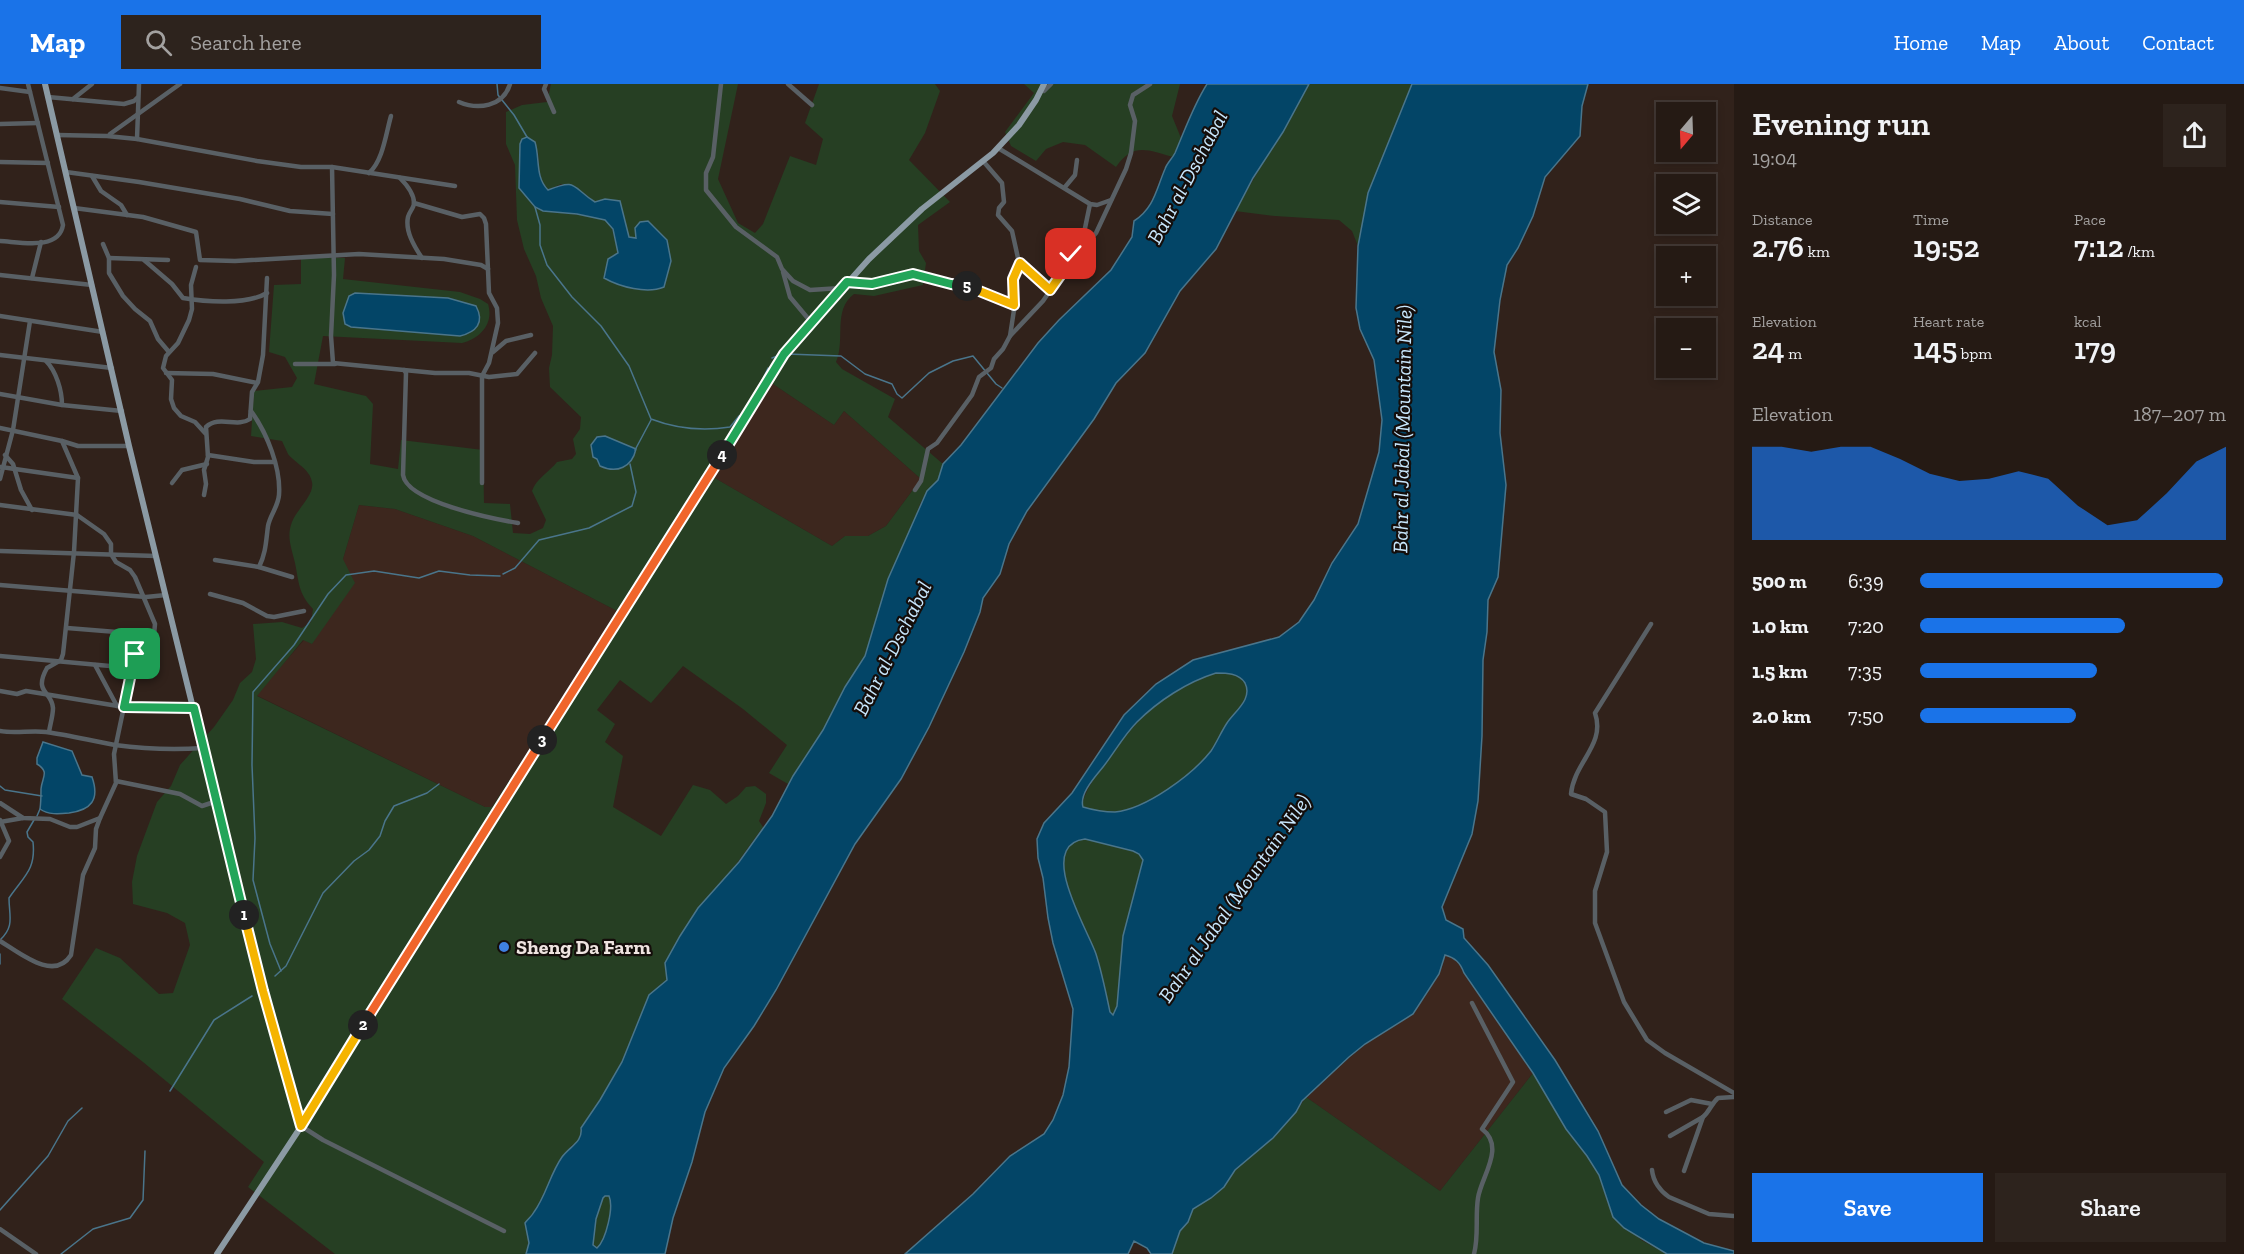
<!DOCTYPE html>
<meta charset="utf-8">
<style>
:root{--surface:#251a14;--page:#2d231d;--text:#f1f3f6;--muted:#a3a1a0;--line:#423834;--accent:#1a73e8}
body{margin:0;font-family:"Zilla Slab",serif;background:var(--page);color:var(--text);height:100vh;display:flex;flex-direction:column;font-size:22px;white-space:nowrap}
*{box-sizing:border-box;margin:0}
p{font-size:20px;color:var(--muted)}
.icon{flex:none;width:33px;height:33px;fill:none;stroke:currentColor;stroke-width:2;stroke-linecap:round;stroke-linejoin:round}
.map{position:relative;flex:1;overflow:hidden}
.details{display:flex;flex-direction:column;background:var(--surface);width:510px}
.details>*{flex:none}
.needle{width:39px;rotate:199deg}
.tools{position:absolute;left:1656px;top:18px;display:grid;gap:12px}
.tools a{display:grid;place-items:center;width:60px;height:60px;border-radius:0px;background:var(--surface);box-shadow:0 3px 9px #0003,0 0 0 2px var(--line);font-size:30px}
.pin{position:absolute;display:grid;place-items:center;width:51px;height:51px;color:#fff;margin:-26px;border-radius:12px;box-shadow:0 3px 9px #0006}
.km{position:absolute;width:30px;height:30px;margin:-15px;border-radius:50%;background:#222;color:#fff;font-size:16px;line-height:30px;text-align:center}
.round{display:grid;place-items:center;flex:none;width:63px;height:63px;border-radius:0px;background:var(--page)}
.head{display:flex;align-items:center;justify-content:space-between;height:102px;padding:0 18px}
h1{font-size:33px;font-weight:600;line-height:45px}
.stats{display:grid;grid-template-columns:repeat(3,1fr);gap:9px;height:102px;padding:6px 18px}
.stats div{display:grid;align-content:center}
.stats b{font-size:30px;font-weight:600}
.stats small{font-size:16px;font-weight:400}
.stats p{font-size:16px}
.chart{height:168px;padding:12px 18px}
.chart p{display:flex;justify-content:space-between}
.chart svg{width:100%;height:108px;margin-top:6px;fill:var(--accent);opacity:.7}
.primary-button{display:flex;gap:12px;margin-top:auto;padding:12px 18px}
.primary-button a{flex:1;height:69px;border-radius:0px;background:var(--accent);color:#fff;font-size:24px;font-weight:600;line-height:69px;text-align:center}
.primary-button a+a{background:var(--page);color:var(--text)}
ul{padding:0 18px;list-style:none;font-size:20px}
li{display:grid;grid-template-columns:96px 72px 1fr;align-items:center;height:45px}
li i{height:15px;border-radius:8px;background:var(--accent)}
header{display:flex;align-items:center;gap:36px;box-sizing:border-box;height:84px;padding:0 30px;background:var(--accent);color:#fff}
header strong{font-size:28px}
nav{display:flex;gap:33px;margin-inline-start:auto;font-size:21px}
.search{width:420px;height:54px;background:var(--page);display:flex;align-items:center;gap:15px;box-sizing:border-box;padding:0 21px;border-radius:0px;color:var(--muted);font-size:22px}
main{display:flex;flex:1;min-height:0}
.map>svg:first-child{display:block}
.built{fill:#3d271e}
.green{fill:#263f23;fill-rule:evenodd}
.water{fill:#034567;stroke:#4a758b;stroke-width:1.5;fill-rule:evenodd}
.lines{fill:none;stroke-linecap:round;stroke-linejoin:round}
.stream{stroke:#4a758b;stroke-width:1.5}
.minor{stroke:#596065;stroke-width:4.5}
.major{stroke:#8b9aa4;stroke-width:6}
.split-1-casing{stroke:#fff;stroke-width:12}
.split-2-casing{stroke:#fff;stroke-width:12}
.split-3-casing{stroke:#fff;stroke-width:12}
.split-4-casing{stroke:#fff;stroke-width:12}
.split-5-casing{stroke:#fff;stroke-width:12}
.split-6-casing{stroke:#fff;stroke-width:12}
.split-1{stroke:#22a559;stroke-width:8}
.split-2{stroke:#f5b400;stroke-width:8}
.split-3{stroke:#f0652b;stroke-width:8}
.split-4{stroke:#f0652b;stroke-width:8}
.split-5{stroke:#22a559;stroke-width:8}
.split-6{stroke:#f5b400;stroke-width:8}
.shop-dot{fill:#3f7fe0;stroke:#140d0a;stroke-width:2}
.labels{text-anchor:middle;dominant-baseline:central;stroke-width:4.5;stroke-linejoin:round;paint-order:stroke}
.poi-label{font-size:20px;font-weight:bold;fill:#efe4e0;stroke:#140d0a;text-anchor:start}
.water-label{font-size:21px;font-style:italic;fill:#c8e7fd;stroke:#140d0a}
</style>
<header>
<strong>Map</strong>
<div class="search"><svg class="icon" aria-label="search" viewBox="0 0 24 24"><circle cx="10" cy="10" r="6"/><path d="M15 15l6 6"/></svg>Search here</div>
<nav><a>Home</a><a>Map</a><a>About</a><a>Contact</a></nav>
</header>
<main>
<div class="map">
<svg width="1734" height="1170" viewBox="0 0 1734 1170">
<rect width="100%" height="100%" fill="#31221b"/>
<!-- built -->
<g class="built">
<polygon points="770,298 834,341 844,327 921,395 886,442 868,452 845,452 832,462 713,393"/>
<polygon points="359,421 395,425 473,452 619,528 492,723 485,723 256,611 304,556 312,560 343,475"/>
<polygon points="1444,871 1452,873 1460,879 1464,889 1533,989 1440,1107 1306,1013 1365,960 1400,939 1423,916 1443,882"/>
</g>
<!-- green -->
<g class="green">
<path d="M551 0H738L718 95 738 139 755 149 763 140 790 72 816 81 823 55 805 39 819 0H935L940 7 925 49 909 76 950 118 918 141 919 167 926 179 923 201 874 212 854 210C832 227 846 255 836 278L842 285 895 315 888 333 943 380 938 396 927 407 920 420 912 443 888 495 865 572 845 603 823 646 788 700 769 689 787 661 743 625 683 582 651 619 620 596 597 626 615 640 605 658 623 672 613 723 661 752 693 701 710 706 726 720 738 712 746 703 755 702 766 710V719L759 737 763 743 665 879 667 896 649 911 622 978 600 1016 581 1044C583 1054 579 1057 571 1062L535 1128 525 1139 529 1159 526 1170H335L248 1103 264 1078 143 978 62 915 96 864 120 874 159 910 173 909 190 861 185 839 167 829 133 820 132 798 137 772 157 718 171 702 180 681 214 643 233 616 240 599 252 588 256 575 253 540 282 538 302 544 311 538 313 525C298 509 299 498 295 479 292 465 286 453 292 438 296 426 315 411 312 398 310 385 295 379 288 370 286 366 284 361 282 357L251 352 254 307 292 303 297 294 285 273 269 268 274 201 301 200V173L345 174 343 195 460 208 480 215 488 220C494 239 481 254 462 259L323 252 314 300 366 312 373 320 370 380 398 385 401 356 483 366 484 419 510 420 513 449 530 450 543 444 546 436 532 407C536 395 549 388 557 378L572 375 576 370 573 355 580 345 581 333 550 303 549 284 552 271 553 242 541 214 536 192 524 165 517 136 515 81 506 60V28L522 21 547 18ZM520 60 538 68C539 82 538 95 548 106L561 100 581 107 595 118 605 115 629 153 636 154V144L640 138 648 137 667 156 671 177 664 203 634 205 604 194 612 172 618 169 611 140 605 136 590 132 543 127 535 123 519 104ZM770 298 834 341 844 327 921 395 886 442 868 452H845L832 462 713 393ZM359 421 395 425 473 452 619 528 492 723H485L257 612 303 556 312 560 355 499 343 475Z"/>
<path d="M1024 0H1180L1172 32 1181 54 1173 73C1148 66 1133 58 1116 83L1085 61 1063 58 1046 65 1036 77 1011 62 1005 48 1034 9Z"/>
<polygon points="1309,0 1412,0 1368,109 1358,162 1352,147 1339,136 1275,132 1235,127"/>
<path d="M1216 589C1226 589 1239 589 1245 599 1253 615 1235 627 1227 639 1221 648 1217 658 1211 667 1193 691 1146 725 1115 728 1105 728 1093 726 1083 723 1078 708 1133 640 1147 629 1167 612 1191 597 1216 589Z"/>
<path d="M1085 755 1133 767 1140 770 1143 776 1123 852 1117 922 1113 931 1110 928C1106 909 1102 889 1096 870 1088 846 1034 761 1085 755Z"/>
<polygon points="1533,989 1566,1045 1587,1072 1599,1091 1608,1120 1641,1156 1667,1170 1172,1170 1180,1147 1188,1138 1193,1125 1211,1114 1223,1103 1235,1086 1273,1054 1296,1028 1306,1013 1440,1107"/>
<path d="M605 1112H609C614 1123 606 1156 597 1164L593 1161 596 1135 603 1114Z"/>
</g>
<!-- water -->
<g class="water">
<path d="M1207 0H1309L1283 48 1253 94 1216 165 1180 207 1145 269 1116 299 1094 335 1027 427 1009 460 1000 490 983 514 980 528 964 568 929 643 901 695 855 760 776 906 754 942 724 984 705 1028 692 1078 673 1134 665 1170H526L529 1159 525 1139C528 1135 532 1132 534 1128 546 1112 550 1090 562 1073 570 1062 583 1058 581 1044L600 1016 622 978 649 911 667 896 665 879 680 852 698 824 739 778 772 732 793 692 823 646 845 603 865 572 888 495 927 407 938 396 943 380 961 361 1038 259 1059 236 1111 186 1132 153 1134 137C1154 124 1156 106 1165 85 1167 79 1172 75 1175 69 1185 46 1193 22 1207 0ZM605 1112H609C614 1123 606 1156 597 1164L593 1161 596 1135 603 1114Z"/>
<path d="M1412 0H1588L1582 22 1580 52 1545 93 1533 132 1518 164 1507 181 1500 216 1494 268 1501 306 1500 349 1506 401 1498 493 1488 516 1487 548 1483 576 1482 652 1478 717 1472 750 1442 823 1446 836 1463 845 1464 854 1488 881 1555 976 1598 1047 1622 1101 1641 1121 1659 1135 1704 1159 1734 1167V1170H1667L1624 1144 1613 1133 1599 1091 1587 1072 1566 1045 1533 989 1464 889C1460 878 1455 874 1445 871L1439 890 1413 930 1365 960 1349 973 1302 1017 1296 1028 1273 1054 1235 1086 1224 1103 1211 1114 1193 1125 1188 1138 1180 1147 1172 1170H1151L1147 1164 1134 1157 1128 1170H905L973 1110 1010 1072 1044 1050 1053 1036 1063 1011 1069 983 1073 925 1053 859 1048 834 1043 794 1038 774 1037 755 1044 739 1072 709 1124 631 1156 600 1193 576 1279 553 1299 538 1314 516 1332 479 1358 440 1379 368 1382 336 1374 276 1360 245 1356 224 1358 162 1368 109ZM1216 589C1226 589 1239 589 1245 599 1253 615 1235 627 1227 639 1221 648 1217 658 1211 667 1192 691 1146 725 1115 728 1105 728 1093 726 1083 723 1079 710 1095 693 1103 683 1114 669 1124 651 1137 638 1158 617 1187 598 1216 589ZM1085 755 1133 767 1139 770 1143 776 1123 852 1117 922 1113 931 1110 928C1106 909 1102 889 1096 870 1088 846 1035 761 1085 755Z"/>
<path d="M527 53 535 58C540 74 535 93 548 106 578 94 571 103 595 118L605 115 620 117 629 153 636 154 635 144 640 138 648 137 667 156 671 177 664 203C647 210 620 203 604 194L608 175 618 169 613 145 605 136 577 130 543 127 535 123 519 104 520 60 522 55Z"/>
<path d="M355 209 448 214 476 222C485 239 476 248 460 252L351 243 345 240 343 229 349 212Z"/>
<path d="M605 352 636 365C632 383 617 390 600 382L597 375 593 373 591 361 597 353Z"/>
<path d="M43 658 72 667 82 691 92 693C100 716 91 726 69 729 59 730 48 731 40 725 41 718 41 712 41 705 42 693 50 688 37 680V674Z"/>
</g>
<g class="lines">
<!-- stream -->
<g class="stream">
<polyline points="497,0 498,11 514,31 527,53"/>
<path d="M535 123 540 141V161L547 181 572 213 601 242 629 282 651 335C677 345 704 347 730 343L739 332 744 330"/>
<polyline points="787,270 841,272 865,290 892,300 897,310 902,314 929,289 953,277 973,272 996,300 1002,304"/>
<polyline points="772,274 780,271"/>
<polyline points="754,314 768,284"/>
<polyline points="635,366 651,336"/>
<polyline points="503,490 515,484 539,456 589,444 632,422 636,408 630,380"/>
<polyline points="0,702 5,706 42,712"/>
<polyline points="37,732 40,725"/>
<path d="M0 856C15 842 9 832 9 814 24 792 36 786 33 758L28 753 27 748 34 736"/>
<polyline points="0,870 0,880"/>
<polyline points="281,887 270,860 253,796 255,754 252,681 253,608 294,561 328,510 346,491 374,487 419,494 439,487 470,491 500,492"/>
<polyline points="275,892 286,882 323,809 354,777 369,766 380,752 385,737 394,722 427,709 439,700"/>
<polyline points="170,1007 214,936 252,912"/>
<polyline points="0,1126 48,1072 68,1037 82,1024"/>
<polyline points="61,1170 93,1145 130,1134 143,1116 145,1067"/>
</g>
<!-- minor -->
<g class="minor">
<polyline points="546,0 544,5 554,28"/>
<polyline points="721,0 713,73 706,89 706,106 736,143 777,173 782,185 793,197 810,206 841,204"/>
<polyline points="788,0 812,21"/>
<polyline points="0,4 30,8"/>
<polyline points="1044,7 1051,0"/>
<polyline points="48,13 124,20 134,17 137,14"/>
<polyline points="73,15 92,0"/>
<path d="M459 18C478 26 503 23 510 0"/>
<polyline points="0,40 38,39"/>
<polyline points="110,50 180,0"/>
<polyline points="57,51 107,52 137,55 257,77 301,83 332,83 455,102"/>
<polyline points="137,55 139,0"/>
<polyline points="998,64 1090,120 1097,121 1111,116"/>
<polyline points="983,77 1002,99 1004,118 999,124 998,131 1012,147 1018,174 1022,182 1050,205"/>
<polyline points="0,78 48,79"/>
<path d="M332 83 334 191 331 252 333 279 404 286 406 289 403 391C407 418 494 435 518 439"/>
<polyline points="66,88 139,98 240,115 290,127 333,130"/>
<path d="M369 89C383 77 386 49 391 32"/>
<polyline points="92,92 101,107 121,121 127,131"/>
<path d="M400 94C406 100 414 110 414 119 414 124 409 128 408 133 405 147 414 162 422 174"/>
<polyline points="1065,103 1075,91 1077,76"/>
<polyline points="0,118 59,123"/>
<polyline points="414,119 462,133 480,130 484,134 486,140 489,209 497,224 498,239 489,279 482,292 482,399"/>
<polyline points="74,124 143,133 196,148 200,176 235,177 359,170 444,175 481,181 488,185"/>
<path d="M0 157C20 158 59 167 63 141L28 0"/>
<polyline points="103,160 109,174 109,189 123,212 135,225 150,237 158,255 169,268"/>
<polyline points="109,174 168,176"/>
<path d="M144 176 172 200 183 214C206 218 247 221 267 209"/>
<polyline points="1069,179 1072,163 1084,149 1090,120"/>
<polyline points="196,183 191,201 192,225 189,236 178,259 166,272 163,284 172,296 171,315 174,324 181,332 195,338 205,349"/>
<polyline points="783,188 790,213 811,238"/>
<polyline points="0,191 92,201"/>
<polyline points="32,194 41,158"/>
<polyline points="847,198 872,200 913,190 951,200 967,202 1014,221"/>
<polyline points="0,232 103,248"/>
<polyline points="1010,252 1014,226 1013,195 1020,179"/>
<polyline points="493,268 506,257 531,251"/>
<polyline points="0,271 112,284"/>
<path d="M46 277C56 287 62 306 62 321"/>
<polyline points="295,280 335,280"/>
<polyline points="404,286 435,289 469,289 489,293 517,290 535,269"/>
<polyline points="166,289 213,290 257,299"/>
<polyline points="0,310 62,321 122,327"/>
<path d="M251 327C267 349 281 384 279 411 278 423 270 431 268 442 266 457 266 469 259 483"/>
<polyline points="0,344 62,357 78,362 129,362"/>
<polyline points="5,371 13,380 21,406 32,426"/>
<polyline points="208,371 254,378 274,378"/>
<polyline points="1,383 78,394"/>
<polyline points="0,395 13,346 30,237"/>
<polyline points="172,399 182,386 207,380"/>
<polyline points="915,406 921,397 928,365 937,359 972,311 979,293 991,284 994,275 1003,265 1010,252 1043,217 1069,179 1096,149 1126,85 1131,69 1135,37 1130,21 1133,11 1150,0"/>
<path d="M204 411 206 400 204 386 208 373 206 343C219 331 237 344 250 335L252 308 258 298 263 271 267 194"/>
<path d="M0 421 77 431 104 450 111 460V470L116 478 130 486 135 493 155 540 154 551 140 561 135 570 114 670 116 699 100 734 96 745 95 764 83 791 71 871C54 898 20 869 0 857"/>
<polyline points="0,467 156,472"/>
<polyline points="215,476 259,483 292,493"/>
<polyline points="0,501 146,513 166,511"/>
<polyline points="210,510 243,519 267,532 274,533 304,527"/>
<path d="M1651 540 1595 629C1606 661 1574 678 1571 710L1586 715 1605 728 1607 768 1595 807V839L1624 918 1647 956 1665 969 1734 1009"/>
<polyline points="67,544 154,551"/>
<polyline points="0,572 132,584"/>
<polyline points="95,581 117,622"/>
<polyline points="0,607 17,610 26,607 124,623 194,624"/>
<path d="M0 647C16 650 30 646 46 648 69 651 92 657 115 661 145 665 174 666 203 664"/>
<path d="M49 648C50 641 53 632 53 624 52 607 33 609 47 584L61 576 63 570 74 468 78 394 62 357"/>
<polyline points="116,697 180,710 202,722 217,717"/>
<polyline points="0,719 23,734 50,735 70,743 77,743 100,734"/>
<polyline points="0,736 9,757 0,773"/>
<polyline points="0,738 23,734"/>
<path d="M1472 919 1513 998 1482 1045C1506 1063 1481 1093 1478 1114 1475 1133 1479 1152 1474 1170"/>
<polyline points="1666,1028 1691,1016 1712,1020"/>
<polyline points="301,1042 323,1056 504,1147"/>
<polyline points="1670,1052 1703,1033"/>
<path d="M1652 1086C1653 1097 1660 1107 1669 1113L1709 1130 1734 1132"/>
<path d="M1684 1087 1703 1033C1710 1027 1711 1020 1718 1014L1734 1013"/>
<polyline points="0,1145 36,1170"/>
</g>
<!-- major -->
<g class="major">
<polyline points="45,0 129,362 257,886 301,1042"/>
<polyline points="217,1170 304,1038 352,958 658,474 784,270 869,175 922,125 993,69 1019,41 1036,16 1044,0"/>
</g>
</g>
<g class="lines">
<defs>
<polyline id="split-1" points="135,570 124,623 194,624 244,831"/>
<polyline id="split-2" points="244,831 263,907 301,1042 363,941"/>
<polyline id="split-3" points="363,941 542,656"/>
<polyline id="split-4" points="542,656 722,371"/>
<polyline id="split-5" points="722,371 784,270 847,198 872,200 913,190 951,200 967,202"/>
<polyline id="split-6" points="967,202 1014,221 1013,195 1020,179 1050,206 1069,179 1071,170"/>
</defs>
<!-- split-1 casing -->
<use href="#split-1" class="split-1-casing"/>
<!-- split-2 casing -->
<use href="#split-2" class="split-2-casing"/>
<!-- split-3 casing -->
<use href="#split-3" class="split-3-casing"/>
<!-- split-4 casing -->
<use href="#split-4" class="split-4-casing"/>
<!-- split-5 casing -->
<use href="#split-5" class="split-5-casing"/>
<!-- split-6 casing -->
<use href="#split-6" class="split-6-casing"/>
<!-- split-1 -->
<use href="#split-1" class="split-1"/>
<!-- split-2 -->
<use href="#split-2" class="split-2"/>
<!-- split-3 -->
<use href="#split-3" class="split-3"/>
<!-- split-4 -->
<use href="#split-4" class="split-4"/>
<!-- split-5 -->
<use href="#split-5" class="split-5"/>
<!-- split-6 -->
<use href="#split-6" class="split-6"/>
</g>
<!-- markers -->
<circle class="shop-dot" cx="504" cy="863" r="6"/>
<g class="labels">
<!-- poi labels -->
<g class="poi-label">
<text x="516" y="863">Sheng Da Farm</text>
</g>
<!-- water labels -->
<g class="water-label">
<text transform="translate(1187 93) rotate(-62)">Bahr al-Dschabal</text>
<text transform="translate(1402 345) rotate(-89)">Bahr al Jabal (Mountain Nile)</text>
<text transform="translate(892 564) rotate(-63)">Bahr al-Dschabal</text>
<text transform="translate(1234 814) rotate(-55)">Bahr al Jabal (Mountain Nile)</text>
</g>
</g>
</svg>
<div class="tools">
<a><svg class="needle" viewBox="-14 -14 28 28"><path d="M0-13l5 13h-10z" fill="#e53935"/><path d="M0 13l5-13h-10z" fill="#a3a1a0"/></svg></a>
<a><svg class="icon" aria-label="layers" viewBox="0 0 24 24"><path d="M12 4l9 5-9 5-9-5zM3 14l9 5 9-5"/></svg></a>
<a>+</a>
<a>−</a>
</div>
<div class="pin" style="left:135px;top:570px;background:#1e9e55"><svg class="icon" aria-label="arrive" viewBox="0 0 24 24"><path d="M6 21V4h12l-3 4 3 4H6"/></svg></div>
<div class="pin" style="left:1071px;top:170px;background:#d93025"><svg class="icon" aria-label="check" viewBox="0 0 24 24"><path d="M5 12l5 5 9-10"/></svg></div>
<b class="km" style="left:244px;top:831px">1</b>
<b class="km" style="left:363px;top:941px">2</b>
<b class="km" style="left:542px;top:656px">3</b>
<b class="km" style="left:722px;top:371px">4</b>
<b class="km" style="left:967px;top:202px">5</b>
</div>
<section class="details">
<div class="head"><div><h1>Evening run</h1><p>19:04</p></div><a class="round"><svg class="icon" aria-label="share" viewBox="0 0 24 24"><path d="M12 15V3M7 8l5-5 5 5M5 13v7h14v-7"/></svg></a></div>
<div class="stats">
<div><p>Distance</p><b>2.76<small> km</small></b></div>
<div><p>Time</p><b>19:52</b></div>
<div><p>Pace</p><b>7:12<small> /km</small></b></div>
</div>
<div class="stats">
<div><p>Elevation</p><b>24<small> m</small></b></div>
<div><p>Heart rate</p><b>145<small> bpm</small></b></div>
<div><p>kcal</p><b>179</b></div>
</div>
<div class="chart"><p><span>Elevation</span>187–207 m</p>
<svg viewBox="0 0 160 44" preserveAspectRatio="none"><path d="M0 44V6L10 6L20 8L30 6L40 6L50 11L60 17L70 20L80 19L90 16L100 19L110 30L120 38L130 36L140 25L150 12L160 6V44z"/></svg>
</div>
<ul>
<li><b>500 m</b>6:39<i style="width:99%"></i></li>
<li><b>1.0 km</b>7:20<i style="width:67%"></i></li>
<li><b>1.5 km</b>7:35<i style="width:58%"></i></li>
<li><b>2.0 km</b>7:50<i style="width:51%"></i></li>
</ul>
<div class="primary-button"><a>Save</a><a>Share</a></div>
</section>
</main>
